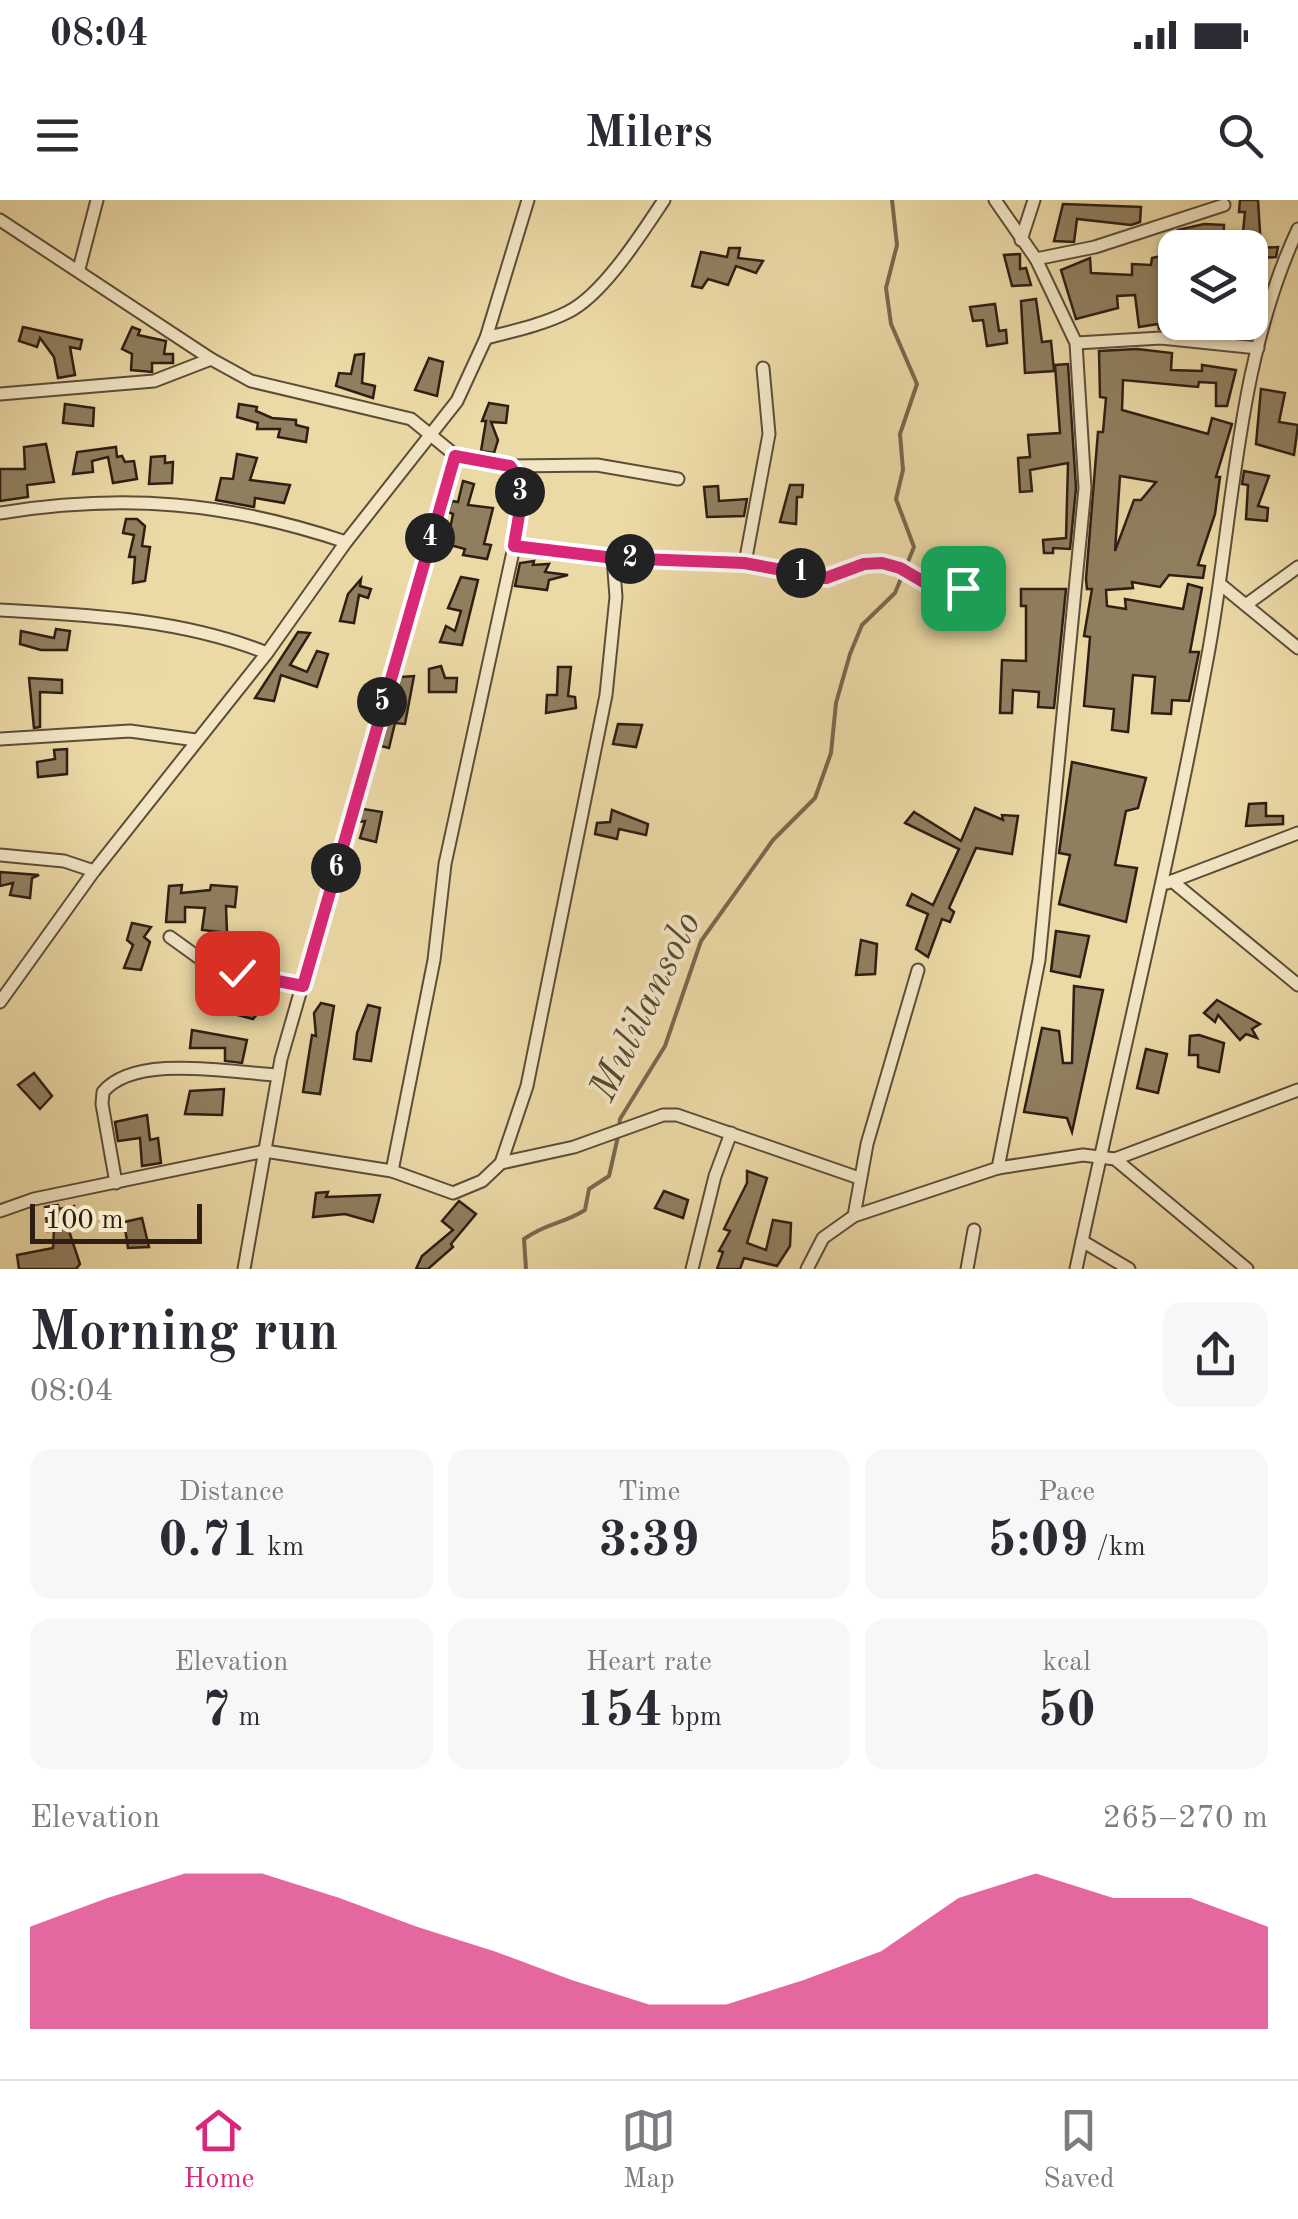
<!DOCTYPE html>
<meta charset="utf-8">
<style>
:root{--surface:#fff;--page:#f7f7f7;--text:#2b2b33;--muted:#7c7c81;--line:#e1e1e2;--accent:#db2777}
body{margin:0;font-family:"Old Standard TT",serif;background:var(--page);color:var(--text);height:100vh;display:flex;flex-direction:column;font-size:38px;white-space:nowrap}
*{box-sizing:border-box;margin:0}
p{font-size:32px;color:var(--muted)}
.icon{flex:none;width:55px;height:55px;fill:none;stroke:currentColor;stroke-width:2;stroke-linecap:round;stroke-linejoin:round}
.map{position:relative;height:1069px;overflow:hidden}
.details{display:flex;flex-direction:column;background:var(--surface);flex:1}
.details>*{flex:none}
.controls{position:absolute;left:1158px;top:30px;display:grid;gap:20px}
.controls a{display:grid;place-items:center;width:110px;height:110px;border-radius:20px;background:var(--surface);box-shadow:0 2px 8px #0004;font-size:50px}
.scale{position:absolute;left:30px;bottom:25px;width:172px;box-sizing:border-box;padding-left:10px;border:5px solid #2e1e13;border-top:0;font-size:28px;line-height:35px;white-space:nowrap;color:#2e1e13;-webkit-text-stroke:8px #f2e6c5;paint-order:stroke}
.pin{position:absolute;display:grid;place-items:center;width:85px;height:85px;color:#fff;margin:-42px;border-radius:20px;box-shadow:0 5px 15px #0006}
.km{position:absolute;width:50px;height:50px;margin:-25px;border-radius:50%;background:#222;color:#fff;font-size:28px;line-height:50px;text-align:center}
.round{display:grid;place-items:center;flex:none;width:105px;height:105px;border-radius:20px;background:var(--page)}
.head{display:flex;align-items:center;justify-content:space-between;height:170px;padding:0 30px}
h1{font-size:55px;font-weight:700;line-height:75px}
.metrics{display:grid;grid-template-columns:repeat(3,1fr);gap:15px;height:170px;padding:10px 30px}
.metrics div{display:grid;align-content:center;border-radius:20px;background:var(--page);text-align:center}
.metrics b{font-size:50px;font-weight:700}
.metrics small{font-size:28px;font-weight:400}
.metrics p{font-size:28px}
.chart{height:280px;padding:20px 30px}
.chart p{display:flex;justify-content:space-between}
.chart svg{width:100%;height:180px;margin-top:10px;fill:var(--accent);opacity:.7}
.status{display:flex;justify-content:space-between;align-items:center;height:70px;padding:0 50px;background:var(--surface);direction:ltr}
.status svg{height:28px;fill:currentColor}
header{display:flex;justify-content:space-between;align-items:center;height:130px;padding:0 30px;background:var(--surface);font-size:45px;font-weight:700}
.dock{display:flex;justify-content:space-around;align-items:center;height:140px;border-top:2px solid var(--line);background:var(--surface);font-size:28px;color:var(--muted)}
.dock a{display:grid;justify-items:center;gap:5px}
.dock .on{color:var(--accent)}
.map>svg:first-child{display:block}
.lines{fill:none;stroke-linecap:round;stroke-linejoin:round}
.stream{stroke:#79684d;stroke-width:4}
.building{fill:#907f5f;stroke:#2e1e13;stroke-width:2.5;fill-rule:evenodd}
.minor-casing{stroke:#5d4d38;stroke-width:15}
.path{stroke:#2e1e13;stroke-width:2.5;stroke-dasharray:8 5;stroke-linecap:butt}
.minor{stroke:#f2e6c5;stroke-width:11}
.route-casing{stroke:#fff;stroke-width:20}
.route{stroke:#db2777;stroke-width:12}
.labels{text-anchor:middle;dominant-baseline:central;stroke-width:8;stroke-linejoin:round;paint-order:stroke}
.water-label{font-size:40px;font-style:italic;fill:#5a4935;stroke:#f2e6c5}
</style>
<div class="status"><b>08:04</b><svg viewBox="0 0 49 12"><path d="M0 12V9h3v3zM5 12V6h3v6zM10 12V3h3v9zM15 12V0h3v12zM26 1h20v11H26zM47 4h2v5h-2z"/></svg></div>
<header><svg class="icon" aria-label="menu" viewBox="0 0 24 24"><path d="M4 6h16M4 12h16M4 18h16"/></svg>Milers<svg class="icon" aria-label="search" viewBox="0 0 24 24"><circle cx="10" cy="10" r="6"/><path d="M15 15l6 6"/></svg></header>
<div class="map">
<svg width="1298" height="1069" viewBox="0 0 1298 1069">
<rect width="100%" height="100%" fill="#ebd9a6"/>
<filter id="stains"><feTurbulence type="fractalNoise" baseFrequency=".002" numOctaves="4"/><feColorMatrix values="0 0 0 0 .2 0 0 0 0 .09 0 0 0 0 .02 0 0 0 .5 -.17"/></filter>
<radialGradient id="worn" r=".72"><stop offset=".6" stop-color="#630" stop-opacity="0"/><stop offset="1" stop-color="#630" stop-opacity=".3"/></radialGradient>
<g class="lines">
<!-- stream -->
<g class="stream">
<polyline points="619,928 620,919 665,846 701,741 773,640 815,598 831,553 836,503 850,454 862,425 895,393 914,347 896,299 903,270 900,234 917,184 891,124 886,88 897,45 892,0"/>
<path d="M526 1069 524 1039C548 1022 561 1025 585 1010L589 989 609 976 619 932"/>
</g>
</g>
<!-- building -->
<g class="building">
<polygon points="1240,0 1258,0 1261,48 1278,47 1276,57 1262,58 1259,94 1250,93 1250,43 1242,42 1245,12 1239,12"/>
<polygon points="1063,4 1141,7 1140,22 1131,25 1077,19 1074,42 1054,41"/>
<polygon points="1204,24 1224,25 1223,45 1195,42 1194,37 1179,39 1178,30"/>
<polygon points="729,48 740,48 738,58 763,61 756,73 736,66 728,85 708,79 702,88 692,86 701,52 727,57"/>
<polygon points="1175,53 1175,82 1170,83 1175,130 1159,129 1158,124 1139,127 1135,95 1117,96 1118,108 1076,119 1061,70 1090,58 1091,73 1132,75 1132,64 1151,65 1152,58"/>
<polygon points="1020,54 1020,69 1026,68 1031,85 1012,86 1004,55"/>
<polygon points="1036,99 1042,142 1051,141 1054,171 1025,173 1021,101"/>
<polygon points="995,104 999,131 1006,130 1007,143 987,146 983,120 973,121 970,107"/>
<polygon points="23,127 82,140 80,149 70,147 75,175 58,178 54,157 40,138 37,147 19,141"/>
<polygon points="132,127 140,130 138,135 166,141 164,154 173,154 173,163 152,163 152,172 131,170 132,154 122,149"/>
<path d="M1137 149 1172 153 1171 170 1202 171V165L1236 170 1227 206H1216V183L1199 182 1198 187 1123 180 1122 210 1208 234 1212 218 1232 224 1216 277H1220L1215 314 1198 365 1205 366 1203 378 1169 375 1160 387 1132 382 1133 388 1106 390 1107 406 1126 409 1125 399 1183 409 1188 384 1202 388 1190 452H1199L1189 501 1172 500 1171 514 1152 513 1155 477 1133 475 1128 532 1112 530 1114 509 1084 506 1090 437 1084 436 1092 389H1087L1086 379 1098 232H1103L1106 198 1100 197 1099 151ZM1120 276 1156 282 1141 300H1134L1115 351Z"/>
<polygon points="364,154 362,183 375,186 373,198 336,186 339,173 351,174 355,155"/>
<polygon points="429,158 443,162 437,196 415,190"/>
<polygon points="1068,164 1076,288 1070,349 1053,348 1053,353 1044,353 1043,340 1066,338 1068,263 1030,270 1032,291 1020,292 1018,258 1030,257 1028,235 1060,233 1055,165"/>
<polygon points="1261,189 1285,193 1279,222 1298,225 1294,255 1256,244"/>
<polygon points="489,203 508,206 506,223 491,222 498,240 494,253 481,251 486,221 482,221"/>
<polygon points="65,204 94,208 93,226 63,223"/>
<polygon points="239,204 257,207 256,211 272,218 296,220 296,225 308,228 306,242 278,237 280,229 257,229 258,223 237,217"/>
<polygon points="46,244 54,282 27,285 28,297 0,301 0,269 25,269 24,247"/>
<polygon points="116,247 117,257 122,256 125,262 134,261 137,279 113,283 108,257 92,261 93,272 73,274 77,252"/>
<polygon points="237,254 257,258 250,280 290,285 284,303 255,298 254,307 216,300 221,278 233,279"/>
<polygon points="165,256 165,263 173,262 172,283 149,284 151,257"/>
<polygon points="1244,271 1269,276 1258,306 1268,308 1267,321 1246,319 1248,285 1242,284"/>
<polygon points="463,281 474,284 468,305 493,308 484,344 491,345 487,359 463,355 465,349 447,344 453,314 448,312 452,301 458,302"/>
<polygon points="790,285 803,285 802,297 797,297 796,324 780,322"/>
<polygon points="718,286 719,301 747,299 744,316 707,317 704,287"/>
<polygon points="126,319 137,319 145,326 142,346 150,347 145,381 133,383 135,357 129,357 134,335 123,333"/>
<polygon points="534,361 533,365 549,364 545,372 568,375 549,380 547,390 515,386 520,363"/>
<polygon points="461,377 478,380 462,445 440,442 446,426 455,431 461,411 448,408"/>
<polygon points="361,379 360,386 371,389 368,398 359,395 354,423 340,421 348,394"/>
<polygon points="1021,389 1066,389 1054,508 1038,507 1039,492 1013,490 1012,513 1000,513 1002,460 1026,461 1026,406 1021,406"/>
<polygon points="56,429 70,431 67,450 41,450 20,444 21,431 54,438"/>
<polygon points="298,432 310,433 290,465 307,472 317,451 328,454 317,487 281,475 274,501 255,498"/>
<polygon points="441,466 445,478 457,478 456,492 429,492 429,469"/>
<polygon points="558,467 571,467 568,496 575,497 576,508 546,513 547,495 557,495"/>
<polygon points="414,476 405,524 395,523 389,548 381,546 401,477"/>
<polygon points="29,478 62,480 62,493 40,492 40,527 34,528"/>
<polygon points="618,524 642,525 636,547 613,544"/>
<polygon points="67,549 67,574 38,577 37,562 55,559 54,550"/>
<polygon points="1072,562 1146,578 1138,608 1126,611 1115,665 1137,668 1126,722 1059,704 1070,655 1059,653"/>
<polygon points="1266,603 1266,616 1283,616 1283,624 1246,626 1249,604"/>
<polygon points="975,608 1003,620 1002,615 1018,616 1012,654 976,648 949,708 954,712 950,722 942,719 928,757 916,749 928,714 907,705 912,694 933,705 959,649 905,623 914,612 961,641"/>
<polygon points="363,609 382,612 376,642 360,638 365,621 359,622"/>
<polygon points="612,610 648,624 646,635 619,629 617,639 595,634 597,623 610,622"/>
<polygon points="0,672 39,675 32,678 30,698 10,695 13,683 0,686"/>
<polygon points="182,685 181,693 210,690 211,685 237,687 235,707 226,706 228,761 211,755 221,732 202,730 205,708 185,707 185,722 166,722 169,686"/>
<polygon points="132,723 151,727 144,737 150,742 141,770 124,768 133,745 127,740"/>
<polygon points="1056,731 1089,736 1080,777 1051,771"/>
<polygon points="861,740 877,744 875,774 856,775"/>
<polygon points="239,784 263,788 257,797 263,798 259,812 253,819 234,814"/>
<polygon points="1074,786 1103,790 1072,932 1067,918 1024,912 1042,828 1059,831 1063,863 1072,863"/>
<polygon points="1217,800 1260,824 1252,829 1257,838 1246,834 1240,840 1218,815 1215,822 1204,813"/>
<polygon points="321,803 334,806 320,894 303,892 312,835 316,836 314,813"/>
<polygon points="368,805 380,808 371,861 354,859 357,833"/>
<polygon points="192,830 247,840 242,863 225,861 225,848 190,848"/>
<polygon points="1199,835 1224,843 1219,872 1198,867 1198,855 1189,855 1190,836"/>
<polygon points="1146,849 1167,854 1158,893 1137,888"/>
<polygon points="34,873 52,896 40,909 18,885"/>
<polygon points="224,889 222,915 185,914 190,891"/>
<polygon points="147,915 150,940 158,938 161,963 142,966 140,938 118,941 115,922"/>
<polygon points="747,971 767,978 747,1043 766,1050 773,1020 791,1023 790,1046 777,1066 744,1058 740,1069 717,1069 723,1052 719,1051 730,1031 724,1029 747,983"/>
<polygon points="664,991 688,1000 683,1018 655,1008"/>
<polygon points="328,992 326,997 380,995 373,1022 345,1014 313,1017 316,993"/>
<polygon points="459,1001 476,1014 451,1044 453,1047 428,1069 416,1069 422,1056 453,1030 442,1021"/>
<polygon points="58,1005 59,1009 74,1006 75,1026 68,1028 80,1064 76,1069 19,1069 17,1055 53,1048 54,1030 48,1031 45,1007"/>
<polygon points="142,1018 149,1047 128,1048 124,1022"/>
</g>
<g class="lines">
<defs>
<g id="minor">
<polyline points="995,0 1036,59 1076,143 1085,288 1039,760 998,968"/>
<polyline points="0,20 211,159"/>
<polyline points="1021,40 1034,0"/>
<polyline points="1036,59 1095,47 1224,5"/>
<polyline points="79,69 97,0"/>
<path d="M486 138C513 131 542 125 568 112 603 95 642 33 664 0"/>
<polyline points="1076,143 1161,138 1258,148"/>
<polyline points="0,194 154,181 211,159 251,181 411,219 455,255 510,266 521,285 514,347 613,358 745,363 769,234 763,168"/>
<polyline points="510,266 597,265 678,279"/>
<path d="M0 313C124 293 227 302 346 342"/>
<polyline points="1220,384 1298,448"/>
<polyline points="1247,404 1298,367"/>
<path d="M0 410C90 415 182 419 267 453"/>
<polyline points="0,539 130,531 196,540"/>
<polyline points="0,655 64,661 94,671"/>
<polyline points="1172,681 1298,785"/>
<polyline points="1167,683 1298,633"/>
<polyline points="170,737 213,768 303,786"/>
<polyline points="0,802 94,671 267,453 346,342 457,201 486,138 528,0"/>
<polyline points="1115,959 1247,1069"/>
<polyline points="501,963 574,947 663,915 677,915 859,978"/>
<polyline points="392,971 434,760 445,664 514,347"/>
<path d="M116 983 102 904 103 892C136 853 231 873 278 875"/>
<polyline points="0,1011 34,999 265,951 392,971 453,993 482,981 501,963 527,886 606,495 616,397 613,358"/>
<polyline points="854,1016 867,944 918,770"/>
<polyline points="1082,1041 1129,1069"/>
<polyline points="244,1069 281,859 455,255"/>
<polyline points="692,1069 715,976 731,933"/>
<polyline points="807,1069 823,1038 854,1016 998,968 1083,955 1115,959 1298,890"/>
<polyline points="967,1069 974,1030"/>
<path d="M1076 1069C1120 862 1171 657 1209 449 1234 309 1237 159 1298 29"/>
</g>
</defs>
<!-- minor casing -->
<use href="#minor" class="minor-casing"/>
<!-- path -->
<polyline class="path" points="758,365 826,379 864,364 881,363 900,368 929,385 990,393"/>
<!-- minor -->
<use href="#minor" class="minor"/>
</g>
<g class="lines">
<defs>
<path id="route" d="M237 773 303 786 455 256 510 266C529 288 517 320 514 346L614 358 744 363 826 378 864 364 882 363 900 368 929 385 963 388"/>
</defs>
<!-- route casing -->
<use href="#route" class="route-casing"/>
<!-- route -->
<use href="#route" class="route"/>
</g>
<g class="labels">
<!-- water labels -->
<g class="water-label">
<text transform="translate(647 807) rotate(-64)">Mulilansolo</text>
</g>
</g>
<rect width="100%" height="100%" filter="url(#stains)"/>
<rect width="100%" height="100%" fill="url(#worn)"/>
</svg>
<div class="controls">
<a><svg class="icon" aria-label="layers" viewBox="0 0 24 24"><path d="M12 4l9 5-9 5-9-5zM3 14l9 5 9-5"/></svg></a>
</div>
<div class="scale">100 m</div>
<div class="pin" style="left:963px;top:388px;background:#1e9e55"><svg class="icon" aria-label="arrive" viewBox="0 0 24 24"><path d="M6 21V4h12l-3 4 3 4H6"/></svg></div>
<div class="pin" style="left:237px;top:773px;background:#d93025"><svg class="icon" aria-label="check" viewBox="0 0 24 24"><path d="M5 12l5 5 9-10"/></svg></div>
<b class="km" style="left:801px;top:373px">1</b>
<b class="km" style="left:630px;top:359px">2</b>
<b class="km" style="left:520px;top:292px">3</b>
<b class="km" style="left:430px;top:338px">4</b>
<b class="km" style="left:382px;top:502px">5</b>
<b class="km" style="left:336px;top:668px">6</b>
</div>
<section class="details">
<div class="head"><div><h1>Morning run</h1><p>08:04</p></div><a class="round"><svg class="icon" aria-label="share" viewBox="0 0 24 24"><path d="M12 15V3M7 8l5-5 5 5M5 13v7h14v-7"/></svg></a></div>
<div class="metrics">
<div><p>Distance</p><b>0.71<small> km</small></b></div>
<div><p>Time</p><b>3:39</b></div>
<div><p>Pace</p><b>5:09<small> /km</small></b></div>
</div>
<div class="metrics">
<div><p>Elevation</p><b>7<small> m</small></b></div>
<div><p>Heart rate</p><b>154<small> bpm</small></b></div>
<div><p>kcal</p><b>50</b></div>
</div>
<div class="chart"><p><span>Elevation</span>265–270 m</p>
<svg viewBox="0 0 160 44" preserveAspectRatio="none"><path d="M0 44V19L10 12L20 6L30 6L40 12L50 19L60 25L70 32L80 38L90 38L100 32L110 25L120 12L130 6L140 12L150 12L160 19V44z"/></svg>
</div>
</section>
<nav class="dock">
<a class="on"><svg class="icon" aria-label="home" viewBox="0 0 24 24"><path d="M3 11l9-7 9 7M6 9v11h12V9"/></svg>Home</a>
<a><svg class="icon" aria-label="map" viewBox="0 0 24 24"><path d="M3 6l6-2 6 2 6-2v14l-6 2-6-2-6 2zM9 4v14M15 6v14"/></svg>Map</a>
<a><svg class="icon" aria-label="saved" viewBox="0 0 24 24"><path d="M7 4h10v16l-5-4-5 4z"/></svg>Saved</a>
</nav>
